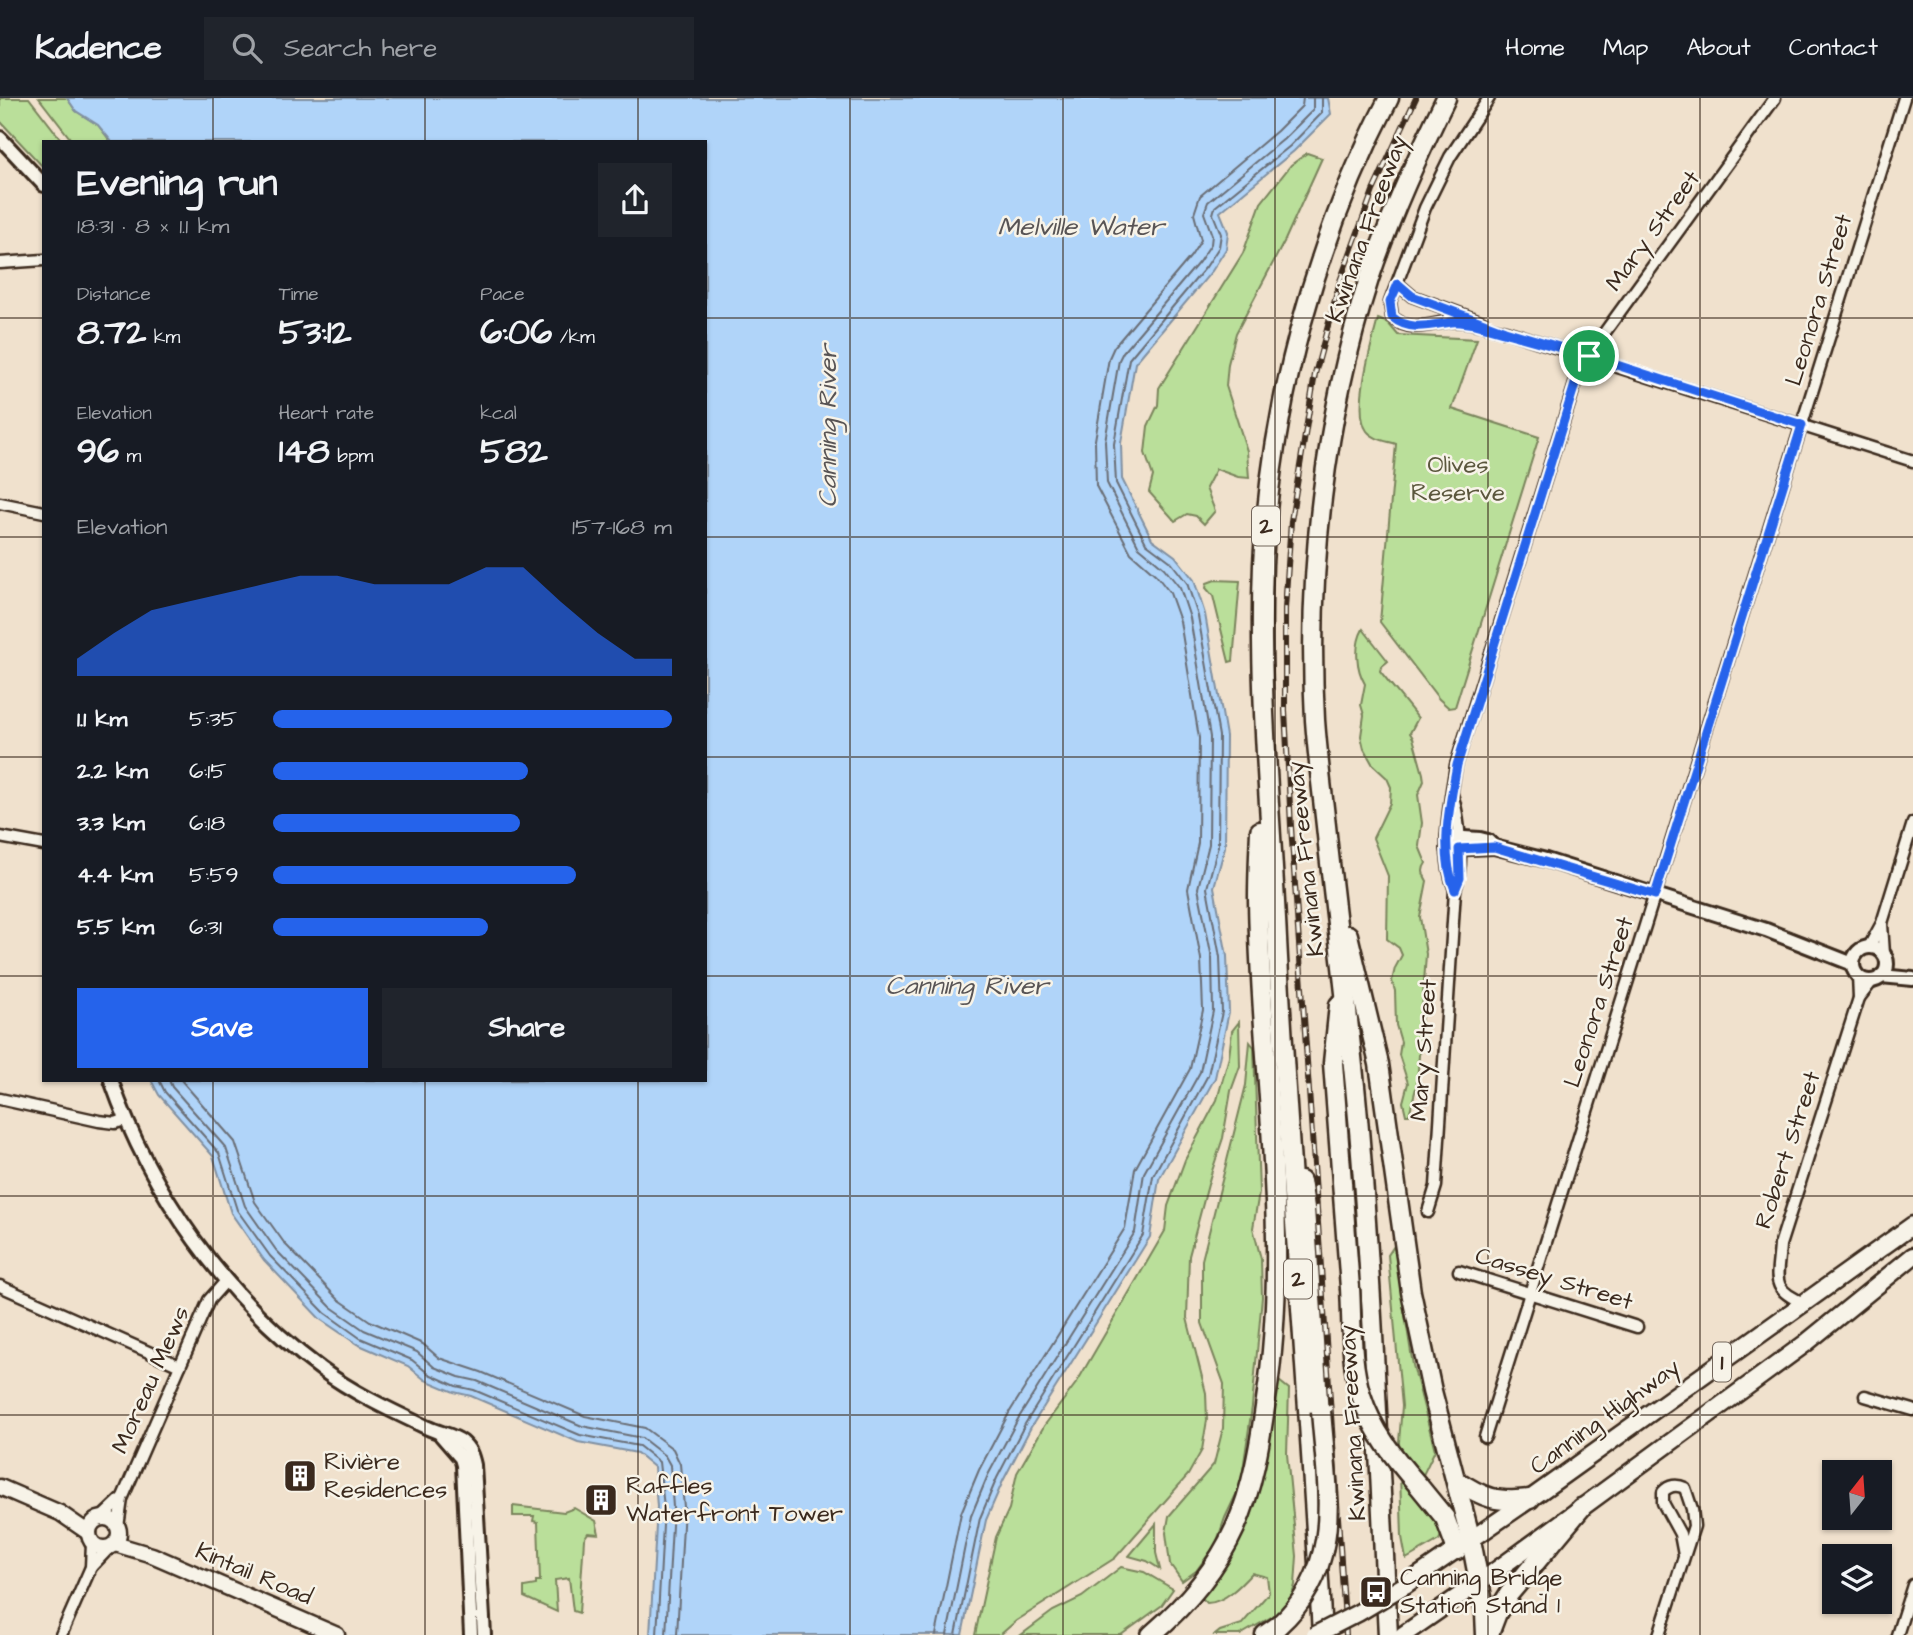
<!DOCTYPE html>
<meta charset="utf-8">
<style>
:root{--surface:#171b24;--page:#20242c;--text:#f1f3f6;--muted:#9ea1a6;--line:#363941;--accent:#2563eb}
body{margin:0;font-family:"Architects Daughter",sans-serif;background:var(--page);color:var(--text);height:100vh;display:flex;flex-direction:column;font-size:26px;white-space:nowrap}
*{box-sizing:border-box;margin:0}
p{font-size:23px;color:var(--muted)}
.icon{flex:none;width:38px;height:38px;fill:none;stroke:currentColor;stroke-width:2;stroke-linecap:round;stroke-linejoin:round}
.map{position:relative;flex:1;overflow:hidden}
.drawer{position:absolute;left:42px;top:42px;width:665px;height:942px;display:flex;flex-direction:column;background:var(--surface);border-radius:0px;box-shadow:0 2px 5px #0004}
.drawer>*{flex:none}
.needle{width:46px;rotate:17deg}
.buttons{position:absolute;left:1822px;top:1362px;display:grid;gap:14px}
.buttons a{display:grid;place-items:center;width:70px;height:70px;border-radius:0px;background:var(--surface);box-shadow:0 2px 5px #0004;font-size:35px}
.pin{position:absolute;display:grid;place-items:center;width:60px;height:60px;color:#fff;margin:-30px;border:4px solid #fff;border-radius:50%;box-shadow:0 2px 7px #0007}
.round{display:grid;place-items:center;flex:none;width:74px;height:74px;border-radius:0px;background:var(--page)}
.overview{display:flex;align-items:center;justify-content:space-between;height:119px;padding:0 35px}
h1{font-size:38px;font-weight:700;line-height:52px}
.stats{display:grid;grid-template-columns:repeat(3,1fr);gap:10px;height:119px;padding:7px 35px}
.stats div{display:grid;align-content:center}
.stats b{font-size:35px;font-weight:700}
.stats small{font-size:19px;font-weight:400}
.stats p{font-size:19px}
.chart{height:196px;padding:14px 35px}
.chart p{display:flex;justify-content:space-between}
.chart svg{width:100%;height:126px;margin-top:7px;fill:var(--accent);opacity:.7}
.primary-button{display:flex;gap:14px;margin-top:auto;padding:14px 35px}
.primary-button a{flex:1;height:80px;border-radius:0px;background:var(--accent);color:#fff;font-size:28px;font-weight:700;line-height:80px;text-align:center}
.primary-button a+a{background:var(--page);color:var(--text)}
ul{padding:0 35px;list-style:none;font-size:23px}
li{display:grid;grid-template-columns:112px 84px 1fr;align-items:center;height:52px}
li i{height:18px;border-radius:9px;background:var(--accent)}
header{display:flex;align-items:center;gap:42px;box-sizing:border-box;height:98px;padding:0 35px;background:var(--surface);border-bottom:2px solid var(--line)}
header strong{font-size:33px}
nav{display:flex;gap:38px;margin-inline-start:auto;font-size:24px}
.search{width:490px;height:63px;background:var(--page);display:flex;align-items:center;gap:18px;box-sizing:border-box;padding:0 24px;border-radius:0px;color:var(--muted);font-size:26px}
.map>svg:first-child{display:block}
.green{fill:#badf9a;stroke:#7a845c;stroke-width:2}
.water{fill:#b0d4f9;stroke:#8190a1;stroke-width:2}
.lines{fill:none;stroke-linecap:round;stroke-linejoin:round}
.shore{stroke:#6a6e76;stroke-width:2}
.minor-casing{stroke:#3b2a1e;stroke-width:15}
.tertiary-casing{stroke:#3b2a1e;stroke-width:18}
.secondary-casing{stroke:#3b2a1e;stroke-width:19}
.trunk-casing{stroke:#3b2a1e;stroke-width:21}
.motorway-casing{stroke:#3b2a1e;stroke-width:23}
.minor{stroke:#f7f3e8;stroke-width:10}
.tertiary{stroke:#f7f3e8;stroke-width:12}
.secondary{stroke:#f7f3e8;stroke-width:14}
.trunk{stroke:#f7f3e8;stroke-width:16}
.motorway{stroke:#f7f3e8;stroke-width:18}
.rail-casing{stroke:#3b2a1e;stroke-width:6}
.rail{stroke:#f7f3e8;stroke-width:3.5;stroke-dasharray:10;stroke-linecap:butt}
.trunk-bridge-casing{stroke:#3b2a1e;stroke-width:21;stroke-linecap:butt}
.motorway-bridge-casing{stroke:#3b2a1e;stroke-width:23;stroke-linecap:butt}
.trunk-bridge{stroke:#f7f3e8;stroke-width:16}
.motorway-bridge{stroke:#f7f3e8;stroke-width:18}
.route-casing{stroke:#fff;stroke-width:14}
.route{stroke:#2563eb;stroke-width:9}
.grid{fill:none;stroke:#3b2a1e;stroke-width:2;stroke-opacity:0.55}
.labels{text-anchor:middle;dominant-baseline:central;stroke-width:5;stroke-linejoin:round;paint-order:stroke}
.shield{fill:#f7f3e8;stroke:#73665b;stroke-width:2}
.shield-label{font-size:23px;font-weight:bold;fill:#3b2a1e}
.street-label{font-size:24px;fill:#3b2a1e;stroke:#f7f3e8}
.park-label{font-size:24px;fill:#5b573d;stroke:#f7f3e8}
.poi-label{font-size:24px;fill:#3b2a1e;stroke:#f7f3e8;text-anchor:start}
.water-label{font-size:26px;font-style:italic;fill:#585455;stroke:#f7f3e8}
</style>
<header>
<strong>Kadence</strong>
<div class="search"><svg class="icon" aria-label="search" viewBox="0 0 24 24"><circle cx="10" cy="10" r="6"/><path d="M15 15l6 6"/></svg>Search here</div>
<nav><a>Home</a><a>Map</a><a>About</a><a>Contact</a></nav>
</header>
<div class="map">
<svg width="1913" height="1537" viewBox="0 0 1913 1537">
<rect width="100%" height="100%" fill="#f0e1cd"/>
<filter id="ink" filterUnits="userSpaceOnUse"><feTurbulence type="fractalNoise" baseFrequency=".0143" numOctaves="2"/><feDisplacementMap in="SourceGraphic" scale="14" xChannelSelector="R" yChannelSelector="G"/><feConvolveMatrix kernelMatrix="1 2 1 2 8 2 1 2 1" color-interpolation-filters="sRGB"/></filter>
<g filter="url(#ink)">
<!-- green -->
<g class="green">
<polygon points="0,0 29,0 63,44 44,44 44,70 0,23"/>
<polygon points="39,0 67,0 76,13 98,27 111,44 73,44"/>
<polygon points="1307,55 1322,60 1285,142 1236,235 1228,266 1226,288 1247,353 1249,380 1238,379 1216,371 1206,390 1215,413 1204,426 1196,418 1187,416 1175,423 1149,394 1153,378 1145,355 1148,328 1158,307 1159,290 1243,155 1261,105 1291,67"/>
<path d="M1378 221 1388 225 1398 237 1477 241 1452 311 1539 339 1455 609 1449 610 1439 601 1380 524 1396 346C1387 343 1374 342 1367 333 1352 313 1372 244 1378 221Z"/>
<polygon points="1215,482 1240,483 1233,563 1229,564 1213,498 1206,490 1207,485"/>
<path d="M1363 531 1388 563 1381 569 1380 573 1418 620 1410 635 1413 640 1423 676 1424 683 1418 697 1422 725 1419 748 1426 765C1421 772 1423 776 1427 783L1420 819 1426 856 1417 986 1409 1017H1406L1403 1004 1408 985 1399 957 1401 944 1396 927 1395 893 1392 883 1395 870 1402 857 1399 850 1387 841 1388 778 1373 740 1390 705 1391 689 1387 680 1373 667 1364 651 1361 638 1364 617 1361 607 1365 586C1356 571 1354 547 1363 531Z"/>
<polygon points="1239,924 1240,968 1231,993 1223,1040 1210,1079 1189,1158 1187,1220 1206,1295 1207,1322 1202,1352 1188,1377 1115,1460 1016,1523 1000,1537 975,1537 996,1439 1009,1411 1017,1375 1044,1328 1077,1284 1165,1133 1168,1108 1185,1062 1217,1002 1229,959 1232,933"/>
<polygon points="1250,944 1254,949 1259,1095 1253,1130 1261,1161 1262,1199 1252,1309 1241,1386 1225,1420 1216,1446 1196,1473 1182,1483 1170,1466 1166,1435 1169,1418 1214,1366 1223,1330 1224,1286 1202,1225 1202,1162 1246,987"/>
<polygon points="1394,1148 1413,1267 1435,1352 1423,1377 1408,1390 1427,1408 1443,1434 1439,1442 1406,1461 1402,1439 1399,1344 1402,1308 1388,1157"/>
<path d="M1279 1283 1289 1291 1287 1356 1297 1458 1295 1487 1290 1504 1273 1518 1240 1537H1215L1220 1533 1242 1526 1269 1495 1267 1479 1252 1475C1241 1487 1224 1505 1207 1505L1201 1499C1216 1477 1234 1455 1245 1431 1265 1384 1271 1333 1279 1283Z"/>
<polygon points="513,1408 564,1414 574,1410 596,1423 599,1436 588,1435 584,1441 579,1515 573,1513 569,1480 555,1482 557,1514 524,1499 524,1489 536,1487 536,1483 540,1483 538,1424 533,1423 534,1418 513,1418"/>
<polygon points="1156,1426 1156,1455 1160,1471 1147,1463 1129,1458"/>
<polygon points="1121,1469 1144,1474 1173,1491 1161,1508 1121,1537 1021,1537 1053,1513 1082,1499"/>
</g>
<!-- water -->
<polygon class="water" points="67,0 1328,0 1331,16 1294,53 1220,114 1228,134 1226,151 1212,173 1135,265 1121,345 1122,381 1152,441 1175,458 1194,482 1205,516 1226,638 1225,749 1214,789 1227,858 1229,914 1215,980 1159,1081 1150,1139 1031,1329 1003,1383 986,1422 962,1537 650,1537 657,1409 654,1369 637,1355 578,1344 471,1298 454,1294 425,1282 408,1268 357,1246 320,1221 264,1162 231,1115 213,1058 159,997 151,982 705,982 705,44 112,44 98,27 76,13"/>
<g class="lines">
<!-- shore -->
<g class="shore">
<polyline points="159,982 165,994 219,1055 237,1112 270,1158 325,1215 360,1240 412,1262 429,1276 456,1288 474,1292 580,1337 639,1348 659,1364 664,1409 657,1537"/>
<polyline points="169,982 172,989 226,1050 245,1108 276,1152 331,1209 364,1232 417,1254 434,1269 459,1279 477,1283 582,1328 642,1340 665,1358 670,1367 673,1409 666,1537"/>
<polyline points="181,982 235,1044 255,1104 285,1146 338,1201 370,1223 423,1246 439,1260 481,1274 585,1318 645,1330 673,1351 680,1366 684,1409 677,1537"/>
<polyline points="936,1537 961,1415 979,1372 1009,1315 1125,1130 1135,1071 1190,971 1203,912 1201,861 1188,791 1198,745 1199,640 1180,523 1170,495 1156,477 1131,455 1096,388 1095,342 1109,260 1114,249 1191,158 1201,142 1194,116 1200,98 1277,33 1302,8 1303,0"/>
<polyline points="947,1537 971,1418 988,1377 1018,1321 1135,1134 1144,1075 1200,974 1213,913 1212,860 1198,790 1209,746 1210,639 1190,520 1180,490 1164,470 1139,449 1107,385 1105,343 1119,262 1123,254 1199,164 1211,146 1212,137 1204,115 1208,104 1284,41 1313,12 1313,0"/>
<polyline points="956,1537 980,1420 997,1380 1025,1326 1143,1137 1153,1078 1208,977 1222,914 1220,859 1207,790 1218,748 1219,638 1198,518 1187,485 1170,463 1146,445 1116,385 1114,346 1129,261 1206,169 1219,149 1221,136 1213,116 1215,109 1290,48 1322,15 1322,0"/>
</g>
<defs>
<g id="minor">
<path d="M1489 0 1450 59 1425 110 1390 204 1392 219C1413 237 1431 224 1456 223 1472 223 1489 229 1505 233L1913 363"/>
<polyline points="0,165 44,162"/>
<polyline points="1398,186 1412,198 1483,224"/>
<polyline points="0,405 44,414"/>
<polyline points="0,739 44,747"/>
<path d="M1455 792C1439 753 1450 706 1456 667L1581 267 1775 0"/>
<polyline points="1882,826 1884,856"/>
<polyline points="1869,849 1882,825 1913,725"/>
<polyline points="1859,900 1873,882"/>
<polyline points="0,1001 99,1023 115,1025 125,1022"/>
<path d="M1428 1114 1436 1088 1455 792C1464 768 1460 720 1452 696"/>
<polyline points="1459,1173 1637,1229"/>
<polyline points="0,1188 180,1268"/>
<path d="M1804 1205C1769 1191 1778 1180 1780 1147L1859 900 1858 877"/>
<polyline points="1865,1298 1913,1312"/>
<polyline points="1485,1339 1904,0"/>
<polyline points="101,1420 121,1401"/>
<polyline points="118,1429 122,1401 180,1268 209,1202 225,1184"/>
<polyline points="91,1469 110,1449"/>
<polyline points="61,1537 91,1469 92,1445"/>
<path d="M1659 1537 1694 1428 1692 1411 1685 1390C1677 1386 1669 1387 1663 1394V1405L1680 1436 1684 1457"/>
<polyline points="1897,1537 1913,1487"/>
</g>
<g id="tertiary">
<polyline points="0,40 44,87"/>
<polyline points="1448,739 1480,741 1488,743 1494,749 1546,762 1766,832 1853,866"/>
<polyline points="1448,751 1494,749"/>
<circle cx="1870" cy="866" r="17"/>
<polyline points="1881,878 1913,881"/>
<path d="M111 982C151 1096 224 1199 321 1271 353 1295 392 1313 428 1330 439 1335 453 1337 462 1344 470 1351 472 1358 474 1367L484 1537"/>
<polyline points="441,1337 461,1360 463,1367 471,1537"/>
</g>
<g id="secondary">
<polyline points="0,1389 60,1415 89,1435"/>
<circle cx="104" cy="1435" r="15"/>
<polyline points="115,1446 152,1457 337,1537"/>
</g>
<g id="trunk">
<polyline points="1405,1487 1530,1401 1913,1127"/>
<polyline points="1403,1537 1494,1474 1806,1245 1913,1158"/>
</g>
<g id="motorway">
<polyline points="1348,837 1379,966 1411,1194 1432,1293 1471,1442 1485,1515 1486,1537"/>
<polyline points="1339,907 1333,965 1350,1190"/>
<polyline points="1301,1083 1309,1134 1321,1313"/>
<path d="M1456 1382C1483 1400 1497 1405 1530 1401"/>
<polyline points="1418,1387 1445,1420 1457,1452"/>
<polyline points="1489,1536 1497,1515 1509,1496 1581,1410"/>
<path d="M1151 1537C1186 1507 1216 1472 1235 1430 1253 1390 1260 1345 1266 1302 1292 1135 1260 968 1258 801 1258 778 1259 755 1260 733"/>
<polyline points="1265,1537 1278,1528"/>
<path d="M1322 1537C1310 1305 1289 1073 1277 841 1271 716 1258 591 1263 466 1271 305 1315 143 1389 0"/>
<path d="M1388 1537C1379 1365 1373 1192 1358 1020 1350 929 1338 838 1328 747 1324 706 1318 664 1315 622 1307 475 1324 321 1369 181 1390 118 1417 59 1446 0"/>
</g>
</defs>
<!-- minor casing -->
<use href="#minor" class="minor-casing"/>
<!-- tertiary casing -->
<use href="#tertiary" class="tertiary-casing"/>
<!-- secondary casing -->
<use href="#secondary" class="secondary-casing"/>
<!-- trunk casing -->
<use href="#trunk" class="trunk-casing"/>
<!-- motorway casing -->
<use href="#motorway" class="motorway-casing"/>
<!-- minor -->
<use href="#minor" class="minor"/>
<!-- tertiary -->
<use href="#tertiary" class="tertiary"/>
<!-- secondary -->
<use href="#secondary" class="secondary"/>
<!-- trunk -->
<use href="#trunk" class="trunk"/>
<!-- motorway -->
<use href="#motorway" class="motorway"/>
<defs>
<polyline id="rail" points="1346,1537 1291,728 1285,612 1285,511 1291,423 1315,276 1340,183 1373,93 1416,0"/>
</defs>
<!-- rail casing -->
<use href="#rail" class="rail-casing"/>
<!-- rail -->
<use href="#rail" class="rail"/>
<defs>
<polyline id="trunk-bridge" points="1315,1537 1358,1515 1405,1487"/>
<g id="motorway-bridge">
<path d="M1350 1190C1352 1224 1350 1264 1361 1297 1372 1332 1394 1360 1418 1387"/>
<path d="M1278 1528C1345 1468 1327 1393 1321 1313"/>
</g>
</defs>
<!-- trunk-bridge casing -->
<use href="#trunk-bridge" class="trunk-bridge-casing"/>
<!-- motorway-bridge casing -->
<use href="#motorway-bridge" class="motorway-bridge-casing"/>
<!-- trunk-bridge -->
<use href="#trunk-bridge" class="trunk-bridge"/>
<!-- motorway-bridge -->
<use href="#motorway-bridge" class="motorway-bridge"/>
</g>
</g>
<g class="lines" filter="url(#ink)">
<defs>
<path id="route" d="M1589 258 1505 233 1412 198 1398 186 1390 204 1392 219C1410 234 1430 227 1451 224 1458 223 1466 225 1474 226L1589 258 1581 267 1457 667C1450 706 1439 753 1455 792L1460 780 1459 751 1494 749 1655 797 1802 327 1589 258"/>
</defs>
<!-- route casing -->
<use href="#route" class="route-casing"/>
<!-- route -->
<use href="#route" class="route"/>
</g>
<!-- grid -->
<path class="grid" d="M213 0V44M425 0V44M638 0V44M850 0V1537M1063 0V1537M1275 0V1537M1488 0V1537M1700 0V1537M0 220H44M705 220H1913M0 439H44M705 439H1913M0 659H44M705 659H1913M0 878H44M705 878H1913M213 982V1537M425 982V1537M638 982V1537M0 1098H1913M0 1317H1913"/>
<!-- icons -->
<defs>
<symbol id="building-square" viewBox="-11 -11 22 22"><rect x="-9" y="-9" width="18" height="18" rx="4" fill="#3b2a1e" stroke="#f7f3e8"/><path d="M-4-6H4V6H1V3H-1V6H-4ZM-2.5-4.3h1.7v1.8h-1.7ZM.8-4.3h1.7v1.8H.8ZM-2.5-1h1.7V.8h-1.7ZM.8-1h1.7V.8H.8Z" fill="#fff"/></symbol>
<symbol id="bus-square" viewBox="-11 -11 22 22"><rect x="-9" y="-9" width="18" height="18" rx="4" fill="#3b2a1e" stroke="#f7f3e8"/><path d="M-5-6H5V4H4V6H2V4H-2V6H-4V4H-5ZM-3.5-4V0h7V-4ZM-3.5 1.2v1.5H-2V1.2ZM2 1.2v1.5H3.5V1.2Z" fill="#fff"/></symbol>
</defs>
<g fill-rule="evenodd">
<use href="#building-square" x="281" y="1359" width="38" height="38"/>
<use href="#building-square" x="582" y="1383" width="38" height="38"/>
<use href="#bus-square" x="1357" y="1475" width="38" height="38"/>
</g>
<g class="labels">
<!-- shield labels -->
<g class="shield">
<rect x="1252" y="408.5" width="28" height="39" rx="5"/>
<rect x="1284" y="1161.5" width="28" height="39" rx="5"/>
<rect x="1713" y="1244.5" width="18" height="39" rx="5"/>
</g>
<g class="shield-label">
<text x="1266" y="428">2</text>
<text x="1298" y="1181">2</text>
<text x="1722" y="1264">1</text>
</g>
<!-- street labels -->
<g class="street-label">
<text transform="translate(1367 131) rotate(-70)">Kwinana Freeway</text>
<text transform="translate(1653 133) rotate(-54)">Mary Street</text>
<text transform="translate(1819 202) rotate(-73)">Leonora Street</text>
<text transform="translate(1306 761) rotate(-96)">Kwinana Freeway</text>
<text transform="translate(1599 904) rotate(-72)">Leonora Street</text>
<text transform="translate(1424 952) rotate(-86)">Mary Street</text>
<text transform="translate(1788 1052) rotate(-72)">Robert Street</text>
<text transform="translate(1554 1181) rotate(17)">Cassey Street</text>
<text transform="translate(151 1282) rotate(-66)">Moreau Mews</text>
<text transform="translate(1605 1319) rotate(-36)">Canning Highway</text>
<text transform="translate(1353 1325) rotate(-93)">Kwinana Freeway</text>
<text transform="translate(254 1476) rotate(23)">Kintail Road</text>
</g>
<!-- park labels -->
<g class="park-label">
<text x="1458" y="367">Olives<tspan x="1458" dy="28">Reserve</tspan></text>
</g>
<!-- poi labels -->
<g class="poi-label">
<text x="324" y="1364">Rivière<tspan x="324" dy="28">Residences</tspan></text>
<text x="626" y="1388">Raffles<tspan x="626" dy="28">Waterfront Tower</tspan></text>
<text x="1400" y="1480">Canning Bridge<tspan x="1400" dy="28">Station Stand 1</tspan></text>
</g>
<!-- water labels -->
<g class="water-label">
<text x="1081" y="129">Melville Water</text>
<text transform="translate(828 328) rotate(-90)">Canning River</text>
<text x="967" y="888">Canning River</text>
</g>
</g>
</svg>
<div class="buttons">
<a><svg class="needle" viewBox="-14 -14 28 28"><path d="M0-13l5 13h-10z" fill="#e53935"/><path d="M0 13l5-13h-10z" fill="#9ea1a6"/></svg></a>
<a><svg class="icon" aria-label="layers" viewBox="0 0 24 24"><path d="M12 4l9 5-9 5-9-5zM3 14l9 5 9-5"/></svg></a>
</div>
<div class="pin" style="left:1589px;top:258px;background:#1e9e55"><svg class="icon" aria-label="arrive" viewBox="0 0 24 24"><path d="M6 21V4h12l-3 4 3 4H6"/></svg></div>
<section class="drawer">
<div class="overview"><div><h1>Evening run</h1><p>18:31 · 8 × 1.1 km</p></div><a class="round"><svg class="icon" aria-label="share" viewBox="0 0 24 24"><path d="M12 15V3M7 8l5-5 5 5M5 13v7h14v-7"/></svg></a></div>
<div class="stats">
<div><p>Distance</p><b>8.72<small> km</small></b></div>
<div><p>Time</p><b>53:12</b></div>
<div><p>Pace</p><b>6:06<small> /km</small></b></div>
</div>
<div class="stats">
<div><p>Elevation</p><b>96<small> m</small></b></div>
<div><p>Heart rate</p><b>148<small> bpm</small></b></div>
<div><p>kcal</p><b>582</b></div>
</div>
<div class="chart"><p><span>Elevation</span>157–168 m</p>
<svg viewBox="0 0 160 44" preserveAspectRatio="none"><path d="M0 44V38L10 29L20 21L30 18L40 15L50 12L60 9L70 9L80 12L90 12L100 12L110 6L120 6L130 18L140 29L150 38L160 38V44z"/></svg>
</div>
<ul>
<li><b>1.1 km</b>5:35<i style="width:100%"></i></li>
<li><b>2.2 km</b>6:15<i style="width:64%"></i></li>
<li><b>3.3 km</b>6:18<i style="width:62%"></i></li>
<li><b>4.4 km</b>5:59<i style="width:76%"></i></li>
<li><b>5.5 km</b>6:31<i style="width:54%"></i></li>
</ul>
<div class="primary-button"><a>Save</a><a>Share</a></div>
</section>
</div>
